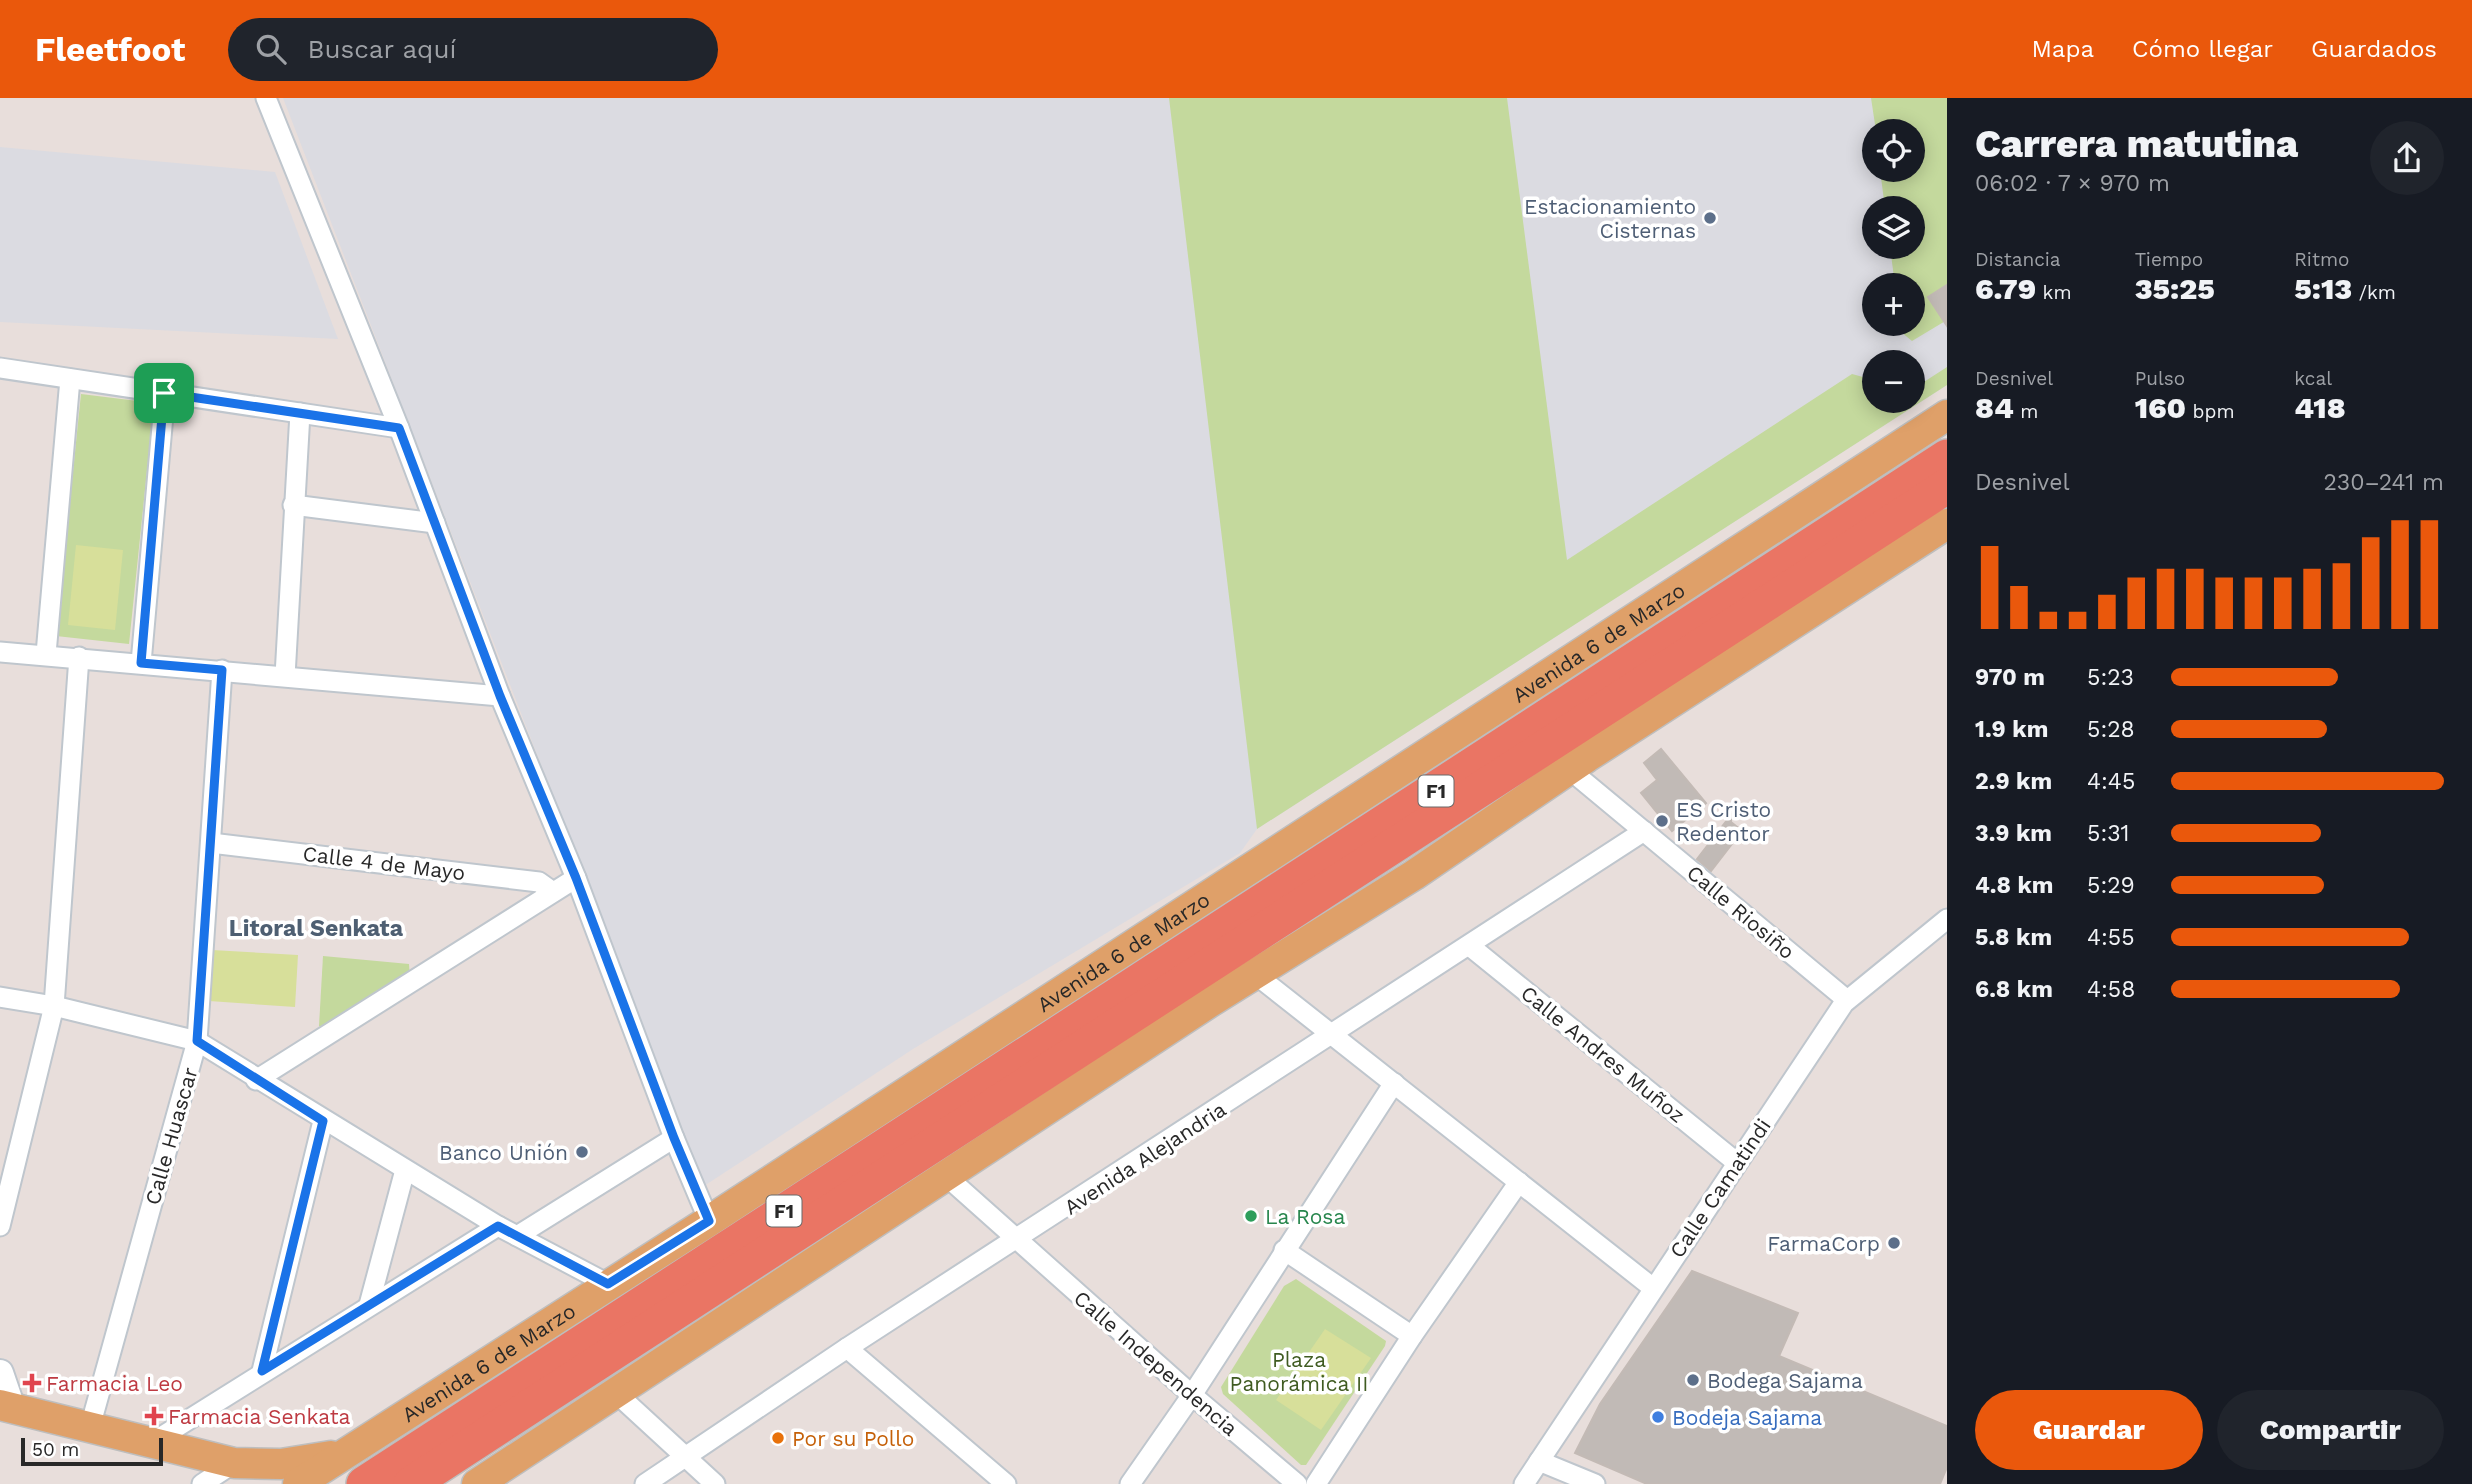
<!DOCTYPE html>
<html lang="es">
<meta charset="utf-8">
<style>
:root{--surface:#171b24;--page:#20242c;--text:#f1f3f6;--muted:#9ea1a6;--accent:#ea580c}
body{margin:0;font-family:"Work Sans",sans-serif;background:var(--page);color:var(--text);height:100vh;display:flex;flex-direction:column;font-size:26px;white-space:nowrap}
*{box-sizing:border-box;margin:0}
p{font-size:23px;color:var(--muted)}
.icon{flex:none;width:38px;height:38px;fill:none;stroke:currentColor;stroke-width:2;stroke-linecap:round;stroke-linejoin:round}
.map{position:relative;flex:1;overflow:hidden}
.panel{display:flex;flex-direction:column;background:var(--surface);width:525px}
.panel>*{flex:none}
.controls{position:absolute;left:1862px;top:21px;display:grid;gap:14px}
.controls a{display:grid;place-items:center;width:63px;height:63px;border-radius:50%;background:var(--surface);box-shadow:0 4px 18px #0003;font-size:35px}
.scale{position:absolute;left:21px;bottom:18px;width:142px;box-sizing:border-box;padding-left:7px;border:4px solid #282828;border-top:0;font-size:19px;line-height:24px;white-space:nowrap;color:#282828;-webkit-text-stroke:5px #fff;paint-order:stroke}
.pin{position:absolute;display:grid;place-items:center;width:60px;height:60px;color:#fff;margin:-30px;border-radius:14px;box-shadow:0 4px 10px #0006}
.round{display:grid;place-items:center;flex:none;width:74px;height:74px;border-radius:37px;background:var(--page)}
.summary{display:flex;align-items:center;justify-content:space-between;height:119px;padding:0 28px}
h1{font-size:38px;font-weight:800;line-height:52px}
.figures{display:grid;grid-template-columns:repeat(3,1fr);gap:10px;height:119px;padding:7px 28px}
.figures div{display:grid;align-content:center}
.figures b{font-size:30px;font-weight:800}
.figures small{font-size:19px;font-weight:400}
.figures p{font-size:19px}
.chart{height:196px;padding:14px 28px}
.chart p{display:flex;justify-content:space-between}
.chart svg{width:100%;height:126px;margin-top:7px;stroke:var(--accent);stroke-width:6}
.primary-button{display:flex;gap:14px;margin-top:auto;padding:14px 28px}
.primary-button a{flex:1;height:80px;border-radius:42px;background:var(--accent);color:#fff;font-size:28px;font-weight:800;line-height:80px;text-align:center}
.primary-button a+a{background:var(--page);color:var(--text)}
ul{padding:0 28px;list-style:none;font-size:23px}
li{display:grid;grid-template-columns:112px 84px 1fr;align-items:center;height:52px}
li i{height:18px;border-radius:9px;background:var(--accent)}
header{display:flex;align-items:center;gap:42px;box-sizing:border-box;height:98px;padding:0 35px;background:var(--accent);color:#fff}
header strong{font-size:33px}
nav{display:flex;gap:38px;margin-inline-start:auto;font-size:24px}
.search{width:490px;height:63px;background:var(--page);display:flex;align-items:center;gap:18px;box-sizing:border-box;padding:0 24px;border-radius:38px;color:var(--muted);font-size:26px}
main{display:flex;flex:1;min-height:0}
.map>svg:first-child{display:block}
.industrial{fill:#dbdbe1;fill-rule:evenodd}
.green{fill:#c4d99d}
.pitch{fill:#d7df9a}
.building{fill:#c1bab6;stroke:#c3bab5;stroke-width:2}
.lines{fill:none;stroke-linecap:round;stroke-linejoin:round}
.street-casing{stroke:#bfc6cd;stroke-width:23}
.secondary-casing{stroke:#bfc6cd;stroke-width:30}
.primary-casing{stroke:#bebebe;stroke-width:33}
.highway-casing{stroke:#bebebe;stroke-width:38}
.street{stroke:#fff;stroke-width:19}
.secondary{stroke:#fff;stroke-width:26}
.primary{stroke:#dfa069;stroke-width:30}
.highway{stroke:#ea7564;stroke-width:35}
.route-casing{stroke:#fff;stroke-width:14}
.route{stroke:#1a73e8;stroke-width:9}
.service-dot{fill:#5c6f8a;stroke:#fff;stroke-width:2.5}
.leisure-dot{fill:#2e9e5b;stroke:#fff;stroke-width:2.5}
.health-dot{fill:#e0444e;stroke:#fff;stroke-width:2.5}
.shop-dot{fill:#3f7fe0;stroke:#fff;stroke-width:2.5}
.food-dot{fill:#e8710a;stroke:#fff;stroke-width:2.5}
.labels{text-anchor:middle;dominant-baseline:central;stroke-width:7;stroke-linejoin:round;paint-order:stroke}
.shield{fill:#fff;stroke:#686868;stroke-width:2}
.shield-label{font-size:19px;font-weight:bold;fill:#282828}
.service-label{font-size:21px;fill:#4e5e75;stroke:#fff;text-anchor:end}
.street-label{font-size:21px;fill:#282828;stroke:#fff}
.leisure-label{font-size:21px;fill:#27864d;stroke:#fff;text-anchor:start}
.park-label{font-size:21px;fill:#3f5b21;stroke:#fff}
.health-label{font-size:21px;fill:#be3a42;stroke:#fff;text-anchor:start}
.shop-label{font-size:21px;fill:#366cbe;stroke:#fff;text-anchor:start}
.food-label{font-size:21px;fill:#c56008;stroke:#fff;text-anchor:start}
.neighbourhood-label{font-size:23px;font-weight:bold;fill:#4e5f72;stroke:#fff}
</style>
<header>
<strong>Fleetfoot</strong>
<div class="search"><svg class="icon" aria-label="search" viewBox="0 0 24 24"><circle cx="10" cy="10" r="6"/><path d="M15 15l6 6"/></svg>Buscar aquí</div>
<nav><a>Mapa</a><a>Cómo llegar</a><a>Guardados</a></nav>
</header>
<main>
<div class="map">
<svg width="1947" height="1386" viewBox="0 0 1947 1386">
<rect width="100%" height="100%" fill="#e8dedb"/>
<!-- industrial -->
<g class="industrial">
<path d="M283 0H1947V287L1257 731 1240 755 913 951 704 1088ZM1874 33H1913V72H1874ZM1874 110H1913V149H1874ZM1874 187H1913V226H1874ZM1874 264H1913V303H1874Z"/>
<polygon points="0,49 275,74 338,241 0,224"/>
</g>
<!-- green -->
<g class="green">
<polygon points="1169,0 1507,0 1567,462 1852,276 1874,282 1874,303 1913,303 1913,291 1947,269 1947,287 1257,731"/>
<polygon points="1871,0 1947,0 1947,222 1912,243 1901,234 1900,226 1913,226 1913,187 1895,187 1890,149 1913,149 1913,110 1885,110 1880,72 1913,72 1913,33 1876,33"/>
<polygon points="81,296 154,305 129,546 56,538"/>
<polygon points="323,858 409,866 410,883 328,935 319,928"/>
<polygon points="1296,1181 1386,1243 1385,1248 1306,1367 1301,1367 1223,1296 1221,1289 1284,1188"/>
</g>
<!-- pitch -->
<g class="pitch">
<polygon points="76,447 123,452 115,532 68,527"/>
<polygon points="212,852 298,857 295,909 209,903"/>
<polygon points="1325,1231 1371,1260 1321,1332 1276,1302"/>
</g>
<!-- building -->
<g class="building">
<polygon points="1947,187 1947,228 1928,199"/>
<polygon points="1661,651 1706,705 1672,733 1641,695 1657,682 1644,665"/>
<polygon points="1731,717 1731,724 1742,733 1711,773 1697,761"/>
<polygon points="1692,1173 1798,1215 1779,1258 1947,1328 1947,1369 1940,1386 1647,1386 1575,1355 1600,1306"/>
</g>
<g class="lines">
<defs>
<g id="street">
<polyline points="266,0 399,330 500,598 576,780 674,1040 709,1123"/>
<polyline points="0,270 399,330"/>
<polyline points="293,407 435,425"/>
<polyline points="0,554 500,598"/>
<polyline points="46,556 70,281"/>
<polyline points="141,565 165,295"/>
<polyline points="285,578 300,315"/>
<polyline points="1570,672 1847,902"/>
<polyline points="211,745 539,784 553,794"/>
<polyline points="1471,849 1736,1064"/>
<polyline points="1255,876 1653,1190"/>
<polyline points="0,899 54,908 197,943 498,1128 608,1186"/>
<polyline points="256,982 576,780"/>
<polyline points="946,1078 1192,1297 1297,1386"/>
<polyline points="0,1128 54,908 79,559"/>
<polyline points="517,1138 674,1040"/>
<polyline points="1284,1152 1412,1238"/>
<polyline points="369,1207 405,1072"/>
<polyline points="847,1250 1006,1386"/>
<polyline points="262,1273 323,1023"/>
<polyline points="616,1295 715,1386"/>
<polyline points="90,1329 197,943 222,572"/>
<polyline points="153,1344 498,1128"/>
<polyline points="1539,1363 1595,1386"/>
<polyline points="202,1386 234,1365"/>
<polyline points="645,1386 847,1250 1644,733"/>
<polyline points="1130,1386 1192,1297 1394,985"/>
<polyline points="1316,1386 1412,1238 1519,1084"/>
<polyline points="1524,1386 1844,905 1947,821"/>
</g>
<polyline id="secondary" points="0,1275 12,1310"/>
<g id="primary">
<polyline points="0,1307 234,1365 281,1366 331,1358"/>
<path id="s1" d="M298 1386 709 1123 1947 317"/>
<polyline points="477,1386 1210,904 1414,777 1587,659 1947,426"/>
</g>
<g id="highway">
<polyline points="364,1386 1947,359"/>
<polyline points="411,1386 1947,388"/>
</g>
</defs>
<!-- street casing -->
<use href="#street" class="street-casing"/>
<!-- secondary casing -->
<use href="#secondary" class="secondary-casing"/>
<!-- primary casing -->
<use href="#primary" class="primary-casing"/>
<!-- highway casing -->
<use href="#highway" class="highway-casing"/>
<!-- street -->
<use href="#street" class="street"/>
<!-- secondary -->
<use href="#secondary" class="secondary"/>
<!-- primary -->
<use href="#primary" class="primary"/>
<!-- highway -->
<use href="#highway" class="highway"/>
</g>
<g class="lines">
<defs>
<polygon id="route" points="164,295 399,330 500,598 576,780 674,1040 709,1123 608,1186 498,1128 262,1273 323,1023 197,943 222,572 141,565"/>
</defs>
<!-- route casing -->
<use href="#route" class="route-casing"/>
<!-- route -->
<use href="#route" class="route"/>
</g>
<!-- markers -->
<g class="service-dot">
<circle cx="1710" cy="120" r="7"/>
<circle cx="1662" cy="723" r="7"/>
<circle cx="582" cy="1054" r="7"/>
<circle cx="1894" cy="1145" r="7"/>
<circle cx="1693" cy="1282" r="7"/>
</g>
<circle class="leisure-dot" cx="1251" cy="1118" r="7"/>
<g class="health-dot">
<path d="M28.5 1274.5h7v7h7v7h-7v7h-7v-7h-7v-7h7z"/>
<path d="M150.5 1307.5h7v7h7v7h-7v7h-7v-7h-7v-7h7z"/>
</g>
<circle class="shop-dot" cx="1658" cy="1319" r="7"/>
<circle class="food-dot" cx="778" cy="1340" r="7"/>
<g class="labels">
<!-- shield labels -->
<g class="shield">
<rect x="1418.5" y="677.5" width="35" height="31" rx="5"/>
<rect x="766.5" y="1097.5" width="35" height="31" rx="5"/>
</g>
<g class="shield-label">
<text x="1436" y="693">F1</text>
<text x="784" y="1113">F1</text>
</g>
<!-- service labels -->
<g class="service-label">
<text x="1696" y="108">Estacionamiento<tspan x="1696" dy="24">Cisternas</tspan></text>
<text x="1676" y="711" text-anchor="start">ES Cristo<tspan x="1676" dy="24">Redentor</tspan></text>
<text x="568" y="1054">Banco Unión</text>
<text x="1880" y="1145">FarmaCorp</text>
<text x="1707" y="1282" text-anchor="start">Bodega Sajama</text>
</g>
<!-- street labels -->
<g class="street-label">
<text stroke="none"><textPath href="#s1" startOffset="1549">Avenida 6 de Marzo</textPath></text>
<text transform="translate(384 765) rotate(7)">Calle 4 de Mayo</text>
<text transform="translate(1741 814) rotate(40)">Calle Riosiño</text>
<text stroke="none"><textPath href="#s1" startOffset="982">Avenida 6 de Marzo</textPath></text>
<text transform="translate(1603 956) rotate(39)">Calle Andres Muñoz</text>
<text transform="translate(171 1038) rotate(-74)">Calle Huascar</text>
<text transform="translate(1145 1060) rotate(-33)">Avenida Alejandria</text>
<text transform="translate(1720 1090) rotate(-56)">Calle Camatindi</text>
<text stroke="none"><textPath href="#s1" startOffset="226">Avenida 6 de Marzo</textPath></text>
<text transform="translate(1156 1265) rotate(41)">Calle Independencia</text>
</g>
<!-- leisure labels -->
<g class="leisure-label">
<text x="1265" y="1118">La Rosa</text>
</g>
<!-- park labels -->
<g class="park-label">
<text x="1299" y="1261">Plaza<tspan x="1299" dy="24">Panorámica II</tspan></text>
</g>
<!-- health labels -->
<g class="health-label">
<text x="46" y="1285">Farmacia Leo</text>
<text x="168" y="1318">Farmacia Senkata</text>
</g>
<!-- shop labels -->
<g class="shop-label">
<text x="1672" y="1319">Bodeja Sajama</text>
</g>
<!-- food labels -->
<g class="food-label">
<text x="792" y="1340">Por su Pollo</text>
</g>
<!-- neighbourhood labels -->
<g class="neighbourhood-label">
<text x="316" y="830">Litoral Senkata</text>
</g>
</g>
</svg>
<div class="controls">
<a><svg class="icon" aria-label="locate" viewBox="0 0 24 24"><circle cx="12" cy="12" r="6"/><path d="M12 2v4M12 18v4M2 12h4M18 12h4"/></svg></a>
<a><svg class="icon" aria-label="layers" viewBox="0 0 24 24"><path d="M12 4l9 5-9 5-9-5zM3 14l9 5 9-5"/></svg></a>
<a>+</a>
<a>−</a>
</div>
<div class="scale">50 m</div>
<div class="pin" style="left:164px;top:295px;background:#1e9e55"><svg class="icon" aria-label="arrive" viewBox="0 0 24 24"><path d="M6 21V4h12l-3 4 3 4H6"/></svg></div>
</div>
<section class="panel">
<div class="summary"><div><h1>Carrera matutina</h1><p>06:02 · 7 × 970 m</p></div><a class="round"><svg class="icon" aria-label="share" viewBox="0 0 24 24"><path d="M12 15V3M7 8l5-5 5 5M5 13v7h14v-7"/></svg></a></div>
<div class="figures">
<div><p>Distancia</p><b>6.79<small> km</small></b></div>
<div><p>Tiempo</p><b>35:25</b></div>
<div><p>Ritmo</p><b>5:13<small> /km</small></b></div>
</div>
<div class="figures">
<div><p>Desnivel</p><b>84<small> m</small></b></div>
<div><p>Pulso</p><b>160<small> bpm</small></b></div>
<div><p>kcal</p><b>418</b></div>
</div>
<div class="chart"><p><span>Desnivel</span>230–241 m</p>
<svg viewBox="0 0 160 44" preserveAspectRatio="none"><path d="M5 44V15M15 44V29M25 44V38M35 44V38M45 44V32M55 44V26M65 44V23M75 44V23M85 44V26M95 44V26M105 44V26M115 44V23M125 44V21M135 44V12M145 44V6M155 44V6"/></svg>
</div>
<ul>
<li><b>970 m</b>5:23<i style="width:61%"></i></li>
<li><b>1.9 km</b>5:28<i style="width:57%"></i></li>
<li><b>2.9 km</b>4:45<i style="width:100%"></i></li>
<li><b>3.9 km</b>5:31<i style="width:55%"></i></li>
<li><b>4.8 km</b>5:29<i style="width:56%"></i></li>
<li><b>5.8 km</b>4:55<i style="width:87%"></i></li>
<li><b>6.8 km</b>4:58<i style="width:84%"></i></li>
</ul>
<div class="primary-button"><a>Guardar</a><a>Compartir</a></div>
</section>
</main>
